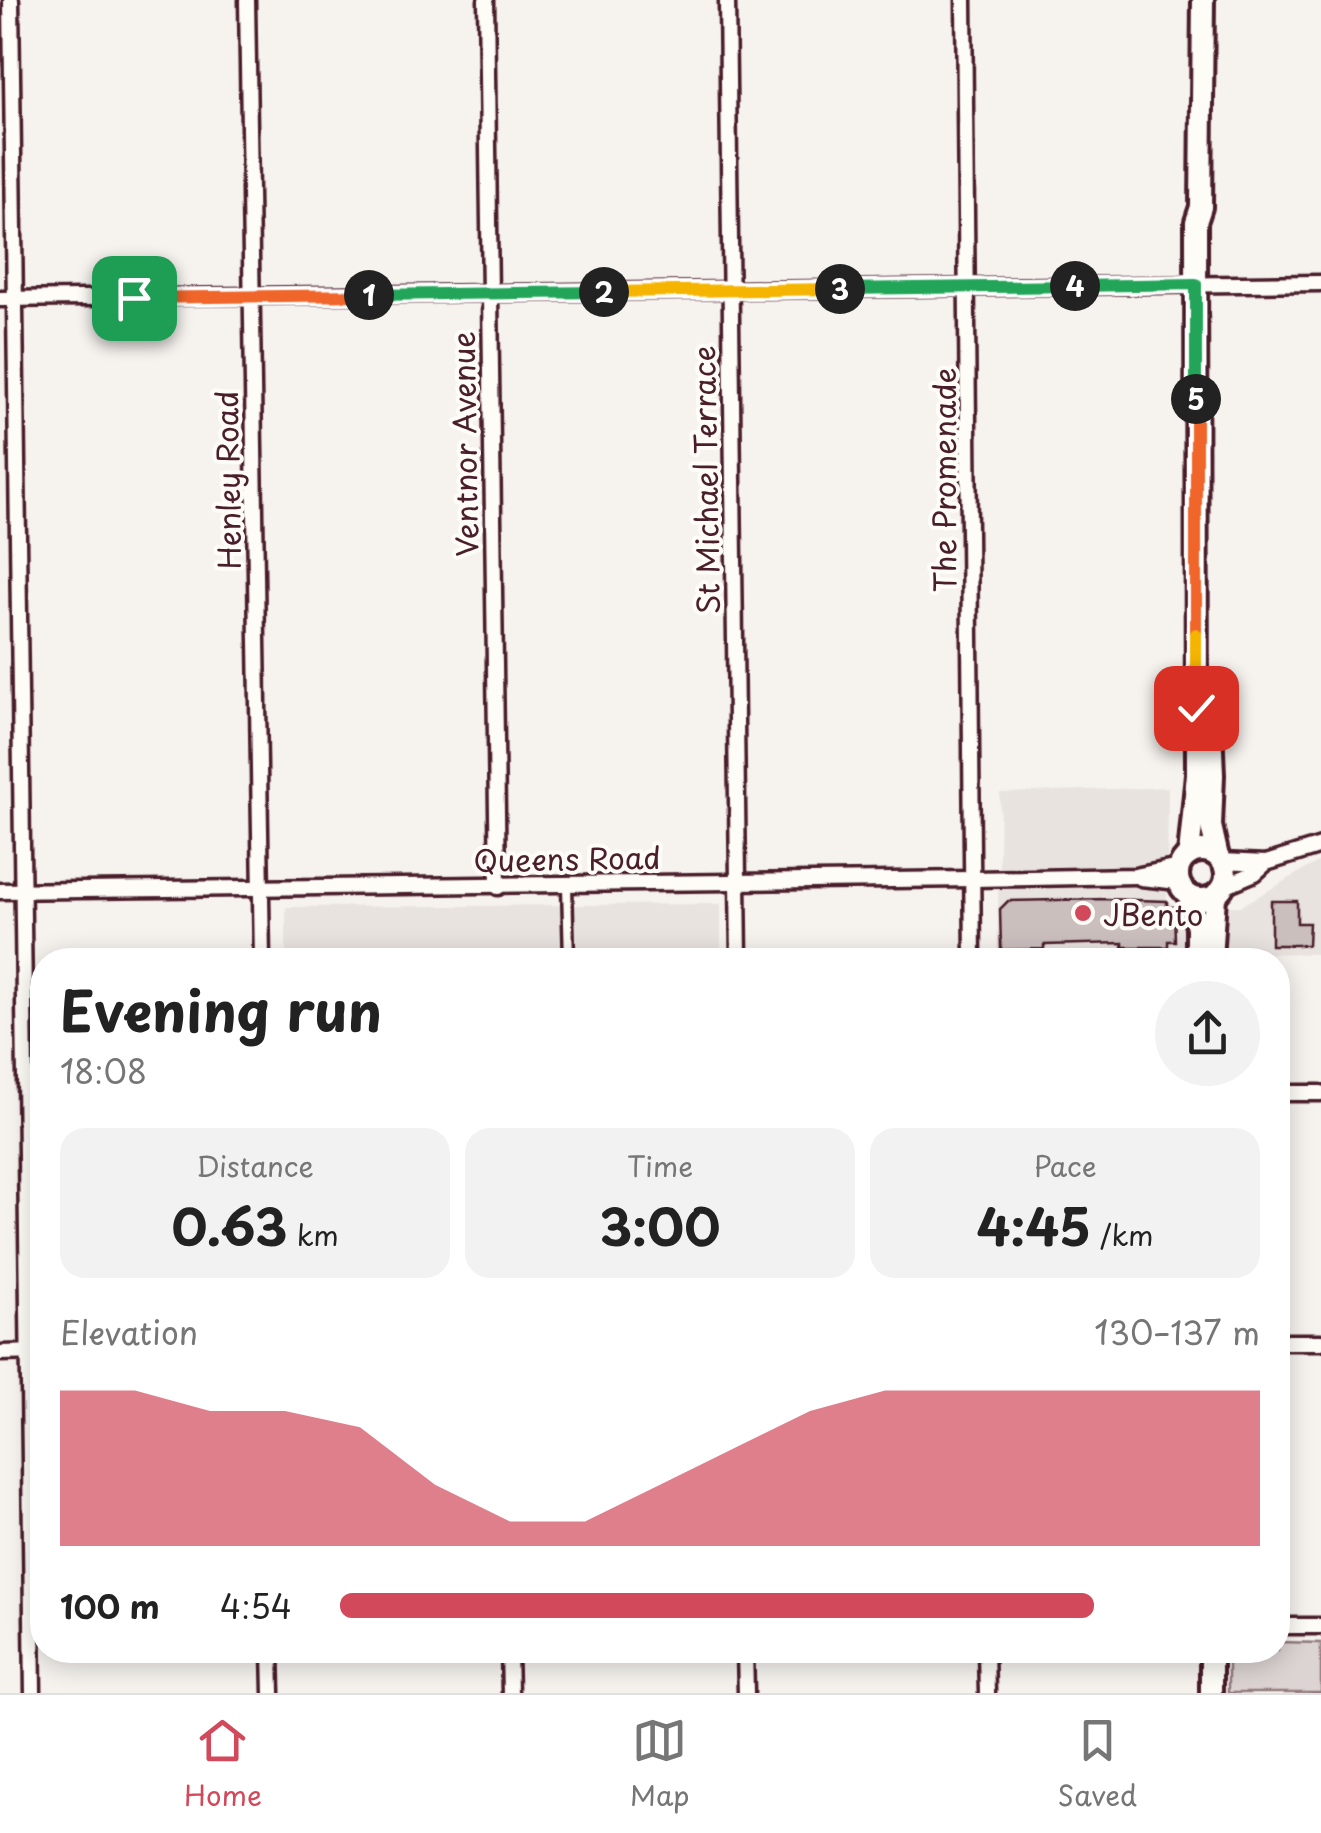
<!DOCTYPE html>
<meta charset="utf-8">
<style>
:root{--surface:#fff;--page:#f2f2f2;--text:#222;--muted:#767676;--line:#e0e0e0;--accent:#d1495b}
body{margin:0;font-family:"Playpen Sans",sans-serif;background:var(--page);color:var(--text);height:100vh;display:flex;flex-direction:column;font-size:38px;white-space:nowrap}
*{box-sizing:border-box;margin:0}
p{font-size:32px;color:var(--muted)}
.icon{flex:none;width:55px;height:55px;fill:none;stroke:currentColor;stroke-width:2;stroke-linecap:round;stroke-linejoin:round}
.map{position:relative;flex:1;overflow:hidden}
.side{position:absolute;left:30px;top:948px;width:1260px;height:715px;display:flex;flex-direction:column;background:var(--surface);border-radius:40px;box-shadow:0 5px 25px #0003}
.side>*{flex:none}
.pin{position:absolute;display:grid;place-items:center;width:85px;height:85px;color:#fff;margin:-42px;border-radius:20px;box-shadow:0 5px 15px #0006}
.km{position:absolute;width:50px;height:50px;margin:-25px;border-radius:50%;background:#222;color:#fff;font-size:28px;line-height:50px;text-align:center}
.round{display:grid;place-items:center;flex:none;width:105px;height:105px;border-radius:52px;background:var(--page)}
.summary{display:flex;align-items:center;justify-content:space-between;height:170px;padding:0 30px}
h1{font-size:55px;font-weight:700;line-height:75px}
.metrics{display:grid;grid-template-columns:repeat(3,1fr);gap:15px;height:170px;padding:10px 30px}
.metrics div{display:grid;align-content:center;border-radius:25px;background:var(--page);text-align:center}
.metrics b{font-size:50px;font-weight:700}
.metrics small{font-size:28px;font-weight:400}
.metrics p{font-size:28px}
.chart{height:280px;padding:20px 30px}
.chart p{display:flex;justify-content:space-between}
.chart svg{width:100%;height:180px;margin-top:10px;fill:var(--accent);opacity:.7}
ul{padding:0 30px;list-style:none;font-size:32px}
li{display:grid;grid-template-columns:160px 120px 1fr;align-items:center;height:75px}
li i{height:25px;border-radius:12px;background:var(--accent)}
.dock{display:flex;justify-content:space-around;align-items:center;height:140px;border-top:2px solid var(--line);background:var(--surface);font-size:28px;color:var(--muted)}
.dock a{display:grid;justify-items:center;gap:5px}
.dock .on{color:var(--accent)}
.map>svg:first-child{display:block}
.built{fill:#e9e3e0}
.green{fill:#dcd4d2;stroke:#937a7e;stroke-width:2.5}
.building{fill:#cbbfbe;stroke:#4a1f2b;stroke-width:2.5}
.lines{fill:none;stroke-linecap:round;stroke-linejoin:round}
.lane-casing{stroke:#4a1f2b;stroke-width:15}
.street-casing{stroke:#4a1f2b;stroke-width:21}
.secondary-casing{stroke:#4a1f2b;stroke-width:28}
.lane{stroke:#fdfcf7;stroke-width:8}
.street{stroke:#fdfcf7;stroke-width:14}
.secondary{stroke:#fdfcf7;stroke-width:20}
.split-1-casing{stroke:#fff;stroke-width:20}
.split-2-casing{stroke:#fff;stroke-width:20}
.split-3-casing{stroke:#fff;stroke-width:20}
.split-4-casing{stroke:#fff;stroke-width:20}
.split-5-casing{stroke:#fff;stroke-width:20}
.split-6-casing{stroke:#fff;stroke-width:20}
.split-7-casing{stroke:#fff;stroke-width:20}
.split-1{stroke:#f0652b;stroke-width:12}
.split-2{stroke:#22a559;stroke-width:12}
.split-3{stroke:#f5b400;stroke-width:12}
.split-4{stroke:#22a559;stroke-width:12}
.split-5{stroke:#22a559;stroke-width:12}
.split-6{stroke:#f0652b;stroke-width:12}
.split-7{stroke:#f5b400;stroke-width:12}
.poi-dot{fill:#d1495b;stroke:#fdfcf7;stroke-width:4}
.labels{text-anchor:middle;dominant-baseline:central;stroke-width:8;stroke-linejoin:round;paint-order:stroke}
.street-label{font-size:30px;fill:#4a1f2b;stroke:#fdfcf7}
.poi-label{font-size:30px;fill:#4a1f2b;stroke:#fdfcf7;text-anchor:start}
</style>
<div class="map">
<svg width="1321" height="1693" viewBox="0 0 1321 1693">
<rect width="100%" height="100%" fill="#f6f3ef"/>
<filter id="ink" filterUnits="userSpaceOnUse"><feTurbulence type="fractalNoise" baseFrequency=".01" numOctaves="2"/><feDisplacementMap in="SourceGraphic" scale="20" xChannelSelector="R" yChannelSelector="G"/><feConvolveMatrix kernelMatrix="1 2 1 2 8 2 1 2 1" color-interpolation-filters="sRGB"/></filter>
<g filter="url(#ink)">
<!-- built -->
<g class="built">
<polygon points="1168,787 1167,900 1174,906 1241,906 1321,860 1321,954 1088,951 1087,960 997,960 1000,793"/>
<polygon points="721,904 721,960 286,960 286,907"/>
</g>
<!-- green -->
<polygon class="green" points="1278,1642 1321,1643 1321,1693 1228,1693 1228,1650 1278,1650"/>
<!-- building -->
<g class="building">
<polygon points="1106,899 1167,901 1167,907 1174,907 1175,941 1168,941 1168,947 1123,947 1123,943 1044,945 1044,949 1001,950 1000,909 1008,901"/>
<polygon points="1271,901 1297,901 1297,923 1309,923 1308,945 1271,945"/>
</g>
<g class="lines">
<defs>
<polyline id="lane" points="567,886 569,960"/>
<g id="street">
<polyline points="11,0 33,1693"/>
<polyline points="247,0 262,960"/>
<polyline points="486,0 498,887"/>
<polyline points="727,0 739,960"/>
<polyline points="964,0 973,960"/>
<polyline points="0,299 1321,283"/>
<polyline points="1222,861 1266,863"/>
<polyline points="1141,878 1179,882"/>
<polyline points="1224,886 1255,873 1266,863 1321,846"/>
<polyline points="0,891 972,879 1135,876 1179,867"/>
<polyline points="1278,1093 1321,1093"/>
<polyline points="1278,1342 1321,1342"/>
<polyline points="0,1353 42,1352"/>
<polyline points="1278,1626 1321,1626"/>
<polyline points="271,1650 272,1693"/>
<polyline points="509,1650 510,1693"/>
<polyline points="745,1650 746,1693"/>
<polyline points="986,1650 987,1693"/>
</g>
<g id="secondary">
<polyline points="1210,703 1213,775 1211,826 1218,857"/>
<circle cx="1202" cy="875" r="24"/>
<polyline points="1189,855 1197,774 1196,222 1201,207 1203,0"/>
<polyline points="1189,895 1197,927 1197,960"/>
<polyline points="1211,960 1215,896"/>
<polyline points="1211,1650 1211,1693"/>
</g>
</defs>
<!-- lane casing -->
<use href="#lane" class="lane-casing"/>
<!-- street casing -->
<use href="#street" class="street-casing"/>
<!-- secondary casing -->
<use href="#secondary" class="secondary-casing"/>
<!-- lane -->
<use href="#lane" class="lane"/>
<!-- street -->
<use href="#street" class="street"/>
<!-- secondary -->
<use href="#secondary" class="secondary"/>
</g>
</g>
<g class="lines" filter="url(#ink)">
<defs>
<polyline id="split-1" points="134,298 369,295"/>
<polyline id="split-2" points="369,295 604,292"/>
<polyline id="split-3" points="604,292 840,289"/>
<polyline id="split-4" points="840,289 1075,286"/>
<polyline id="split-5" points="1075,286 1196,284 1196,399"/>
<polyline id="split-6" points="1196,399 1196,634"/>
<polyline id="split-7" points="1196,634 1196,708"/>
</defs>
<!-- split-1 casing -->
<use href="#split-1" class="split-1-casing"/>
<!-- split-2 casing -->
<use href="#split-2" class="split-2-casing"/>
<!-- split-3 casing -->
<use href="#split-3" class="split-3-casing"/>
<!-- split-4 casing -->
<use href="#split-4" class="split-4-casing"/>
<!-- split-5 casing -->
<use href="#split-5" class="split-5-casing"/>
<!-- split-6 casing -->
<use href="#split-6" class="split-6-casing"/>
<!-- split-7 casing -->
<use href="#split-7" class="split-7-casing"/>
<!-- split-1 -->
<use href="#split-1" class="split-1"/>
<!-- split-2 -->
<use href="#split-2" class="split-2"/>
<!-- split-3 -->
<use href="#split-3" class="split-3"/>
<!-- split-4 -->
<use href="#split-4" class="split-4"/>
<!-- split-5 -->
<use href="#split-5" class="split-5"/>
<!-- split-6 -->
<use href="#split-6" class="split-6"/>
<!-- split-7 -->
<use href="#split-7" class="split-7"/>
</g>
<!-- markers -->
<circle class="poi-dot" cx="1083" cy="913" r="10"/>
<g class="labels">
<!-- street labels -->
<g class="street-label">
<text transform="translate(464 444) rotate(-91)">Ventnor Avenue</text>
<text transform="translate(227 480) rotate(-91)">Henley Road</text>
<text transform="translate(705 480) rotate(-91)">St Michael Terrace</text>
<text transform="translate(943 480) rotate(-90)">The Promenade</text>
<text transform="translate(567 858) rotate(-1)">Queens Road</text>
</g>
<!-- poi labels -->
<g class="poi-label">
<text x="1103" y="913">JBento</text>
</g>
</g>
</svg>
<div class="pin" style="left:134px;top:298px;background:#1e9e55"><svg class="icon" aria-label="arrive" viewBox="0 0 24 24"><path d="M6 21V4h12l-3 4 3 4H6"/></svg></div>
<div class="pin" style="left:1196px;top:708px;background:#d93025"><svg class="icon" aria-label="check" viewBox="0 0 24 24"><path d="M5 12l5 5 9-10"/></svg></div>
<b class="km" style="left:369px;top:295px">1</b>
<b class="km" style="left:604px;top:292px">2</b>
<b class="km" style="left:840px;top:289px">3</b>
<b class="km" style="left:1075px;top:286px">4</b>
<b class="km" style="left:1196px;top:399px">5</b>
<section class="side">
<div class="summary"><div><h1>Evening run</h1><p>18:08</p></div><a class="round"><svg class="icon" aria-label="share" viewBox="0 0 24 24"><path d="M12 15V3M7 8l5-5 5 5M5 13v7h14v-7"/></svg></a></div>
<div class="metrics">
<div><p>Distance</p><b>0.63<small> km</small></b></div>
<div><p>Time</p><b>3:00</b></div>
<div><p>Pace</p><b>4:45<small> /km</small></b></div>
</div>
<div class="chart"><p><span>Elevation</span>130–137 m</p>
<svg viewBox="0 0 160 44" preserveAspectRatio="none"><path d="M0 44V6L10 6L20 11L30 11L40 15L50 29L60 38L70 38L80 29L90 20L100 11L110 6L120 6L130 6L140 6L150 6L160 6V44z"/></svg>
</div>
<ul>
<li><b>100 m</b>4:54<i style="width:82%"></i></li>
</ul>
</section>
</div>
<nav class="dock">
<a class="on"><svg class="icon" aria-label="home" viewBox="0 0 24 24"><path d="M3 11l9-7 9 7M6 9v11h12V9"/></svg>Home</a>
<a><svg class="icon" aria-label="map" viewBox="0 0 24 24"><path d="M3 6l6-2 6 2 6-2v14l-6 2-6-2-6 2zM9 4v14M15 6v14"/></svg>Map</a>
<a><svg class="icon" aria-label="saved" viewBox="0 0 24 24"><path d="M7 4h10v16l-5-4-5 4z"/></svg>Saved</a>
</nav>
